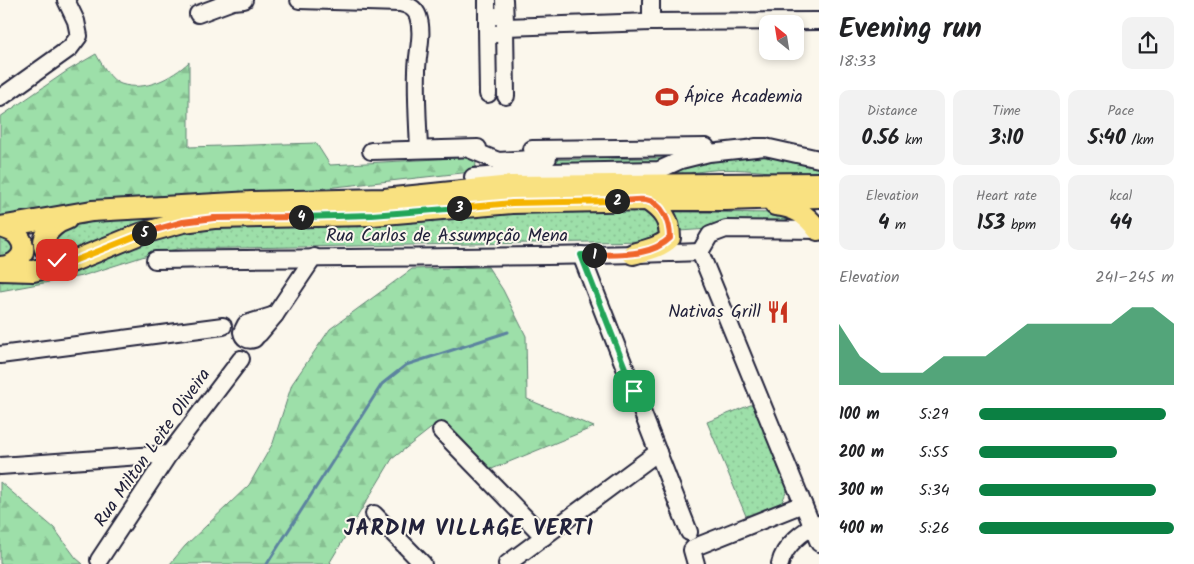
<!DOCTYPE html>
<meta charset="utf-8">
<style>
:root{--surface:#fff;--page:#f2f2f2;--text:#202124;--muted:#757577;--accent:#0b8043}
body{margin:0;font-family:Kalam,sans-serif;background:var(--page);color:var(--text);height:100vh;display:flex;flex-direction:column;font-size:19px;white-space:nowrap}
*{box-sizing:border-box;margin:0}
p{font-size:16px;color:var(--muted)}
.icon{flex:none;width:28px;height:28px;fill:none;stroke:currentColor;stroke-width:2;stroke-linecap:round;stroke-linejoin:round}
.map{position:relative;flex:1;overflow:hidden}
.drawer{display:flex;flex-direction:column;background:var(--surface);width:375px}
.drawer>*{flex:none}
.needle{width:32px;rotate:330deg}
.tools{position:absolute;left:759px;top:15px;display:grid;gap:10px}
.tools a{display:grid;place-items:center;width:45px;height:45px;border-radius:10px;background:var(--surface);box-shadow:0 2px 8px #0003;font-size:25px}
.pin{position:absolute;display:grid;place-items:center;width:42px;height:42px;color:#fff;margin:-21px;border-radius:10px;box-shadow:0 2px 8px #0006}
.km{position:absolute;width:25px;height:25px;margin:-12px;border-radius:50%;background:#222;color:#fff;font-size:14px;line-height:25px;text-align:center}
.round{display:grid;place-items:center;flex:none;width:52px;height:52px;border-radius:10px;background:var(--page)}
.overview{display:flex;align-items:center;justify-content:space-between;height:85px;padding:0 20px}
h1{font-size:28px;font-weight:700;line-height:38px}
.metrics{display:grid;grid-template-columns:repeat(3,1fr);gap:8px;height:85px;padding:5px 20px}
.metrics div{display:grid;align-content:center;border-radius:10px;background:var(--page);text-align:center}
.metrics b{font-size:21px;font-weight:700}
.metrics small{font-size:14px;font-weight:400}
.metrics p{font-size:14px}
.chart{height:140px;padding:10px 20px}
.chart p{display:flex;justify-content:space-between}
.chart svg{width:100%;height:90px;margin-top:5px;fill:var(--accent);opacity:.7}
ul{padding:0 20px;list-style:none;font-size:16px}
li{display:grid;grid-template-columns:80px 60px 1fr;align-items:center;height:38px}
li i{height:12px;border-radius:6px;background:var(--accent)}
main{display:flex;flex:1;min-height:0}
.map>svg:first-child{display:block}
.grass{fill:url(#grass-dots);stroke:#608072}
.forest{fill:url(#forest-firs);stroke:#608072}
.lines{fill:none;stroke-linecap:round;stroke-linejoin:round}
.stream{stroke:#5b839f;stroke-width:3}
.minor-casing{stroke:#22223b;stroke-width:20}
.major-casing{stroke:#22223b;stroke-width:24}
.minor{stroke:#fbf7ec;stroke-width:16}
.major{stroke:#f9e181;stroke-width:20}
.split-1-casing{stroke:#fff;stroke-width:10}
.split-2-casing{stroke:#fff;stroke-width:10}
.split-3-casing{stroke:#fff;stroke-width:10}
.split-4-casing{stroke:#fff;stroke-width:10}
.split-5-casing{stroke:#fff;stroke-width:10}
.split-6-casing{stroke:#fff;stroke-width:10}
.split-1{stroke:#22a559;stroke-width:6}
.split-2{stroke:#f0652b;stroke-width:6}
.split-3{stroke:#f5b400;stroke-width:6}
.split-4{stroke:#22a559;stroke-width:6}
.split-5{stroke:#f0652b;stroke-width:6}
.split-6{stroke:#f5b400;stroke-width:6}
.labels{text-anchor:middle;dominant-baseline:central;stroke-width:4;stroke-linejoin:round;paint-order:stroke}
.poi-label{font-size:18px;fill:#22223b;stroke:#fbf7ec;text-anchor:start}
.street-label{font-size:18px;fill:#22223b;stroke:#fbf7ec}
.district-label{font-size:22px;font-weight:bold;letter-spacing:1px;fill:#22223b;stroke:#fbf7ec}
</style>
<main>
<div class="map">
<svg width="819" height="564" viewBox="0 0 819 564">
<defs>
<pattern id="grass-dots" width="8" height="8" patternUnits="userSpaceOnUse" patternTransform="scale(1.25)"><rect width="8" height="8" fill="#9ddfa9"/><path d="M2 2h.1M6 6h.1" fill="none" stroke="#87bf92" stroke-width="1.8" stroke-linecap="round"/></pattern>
<pattern id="forest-firs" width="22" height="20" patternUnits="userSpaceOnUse" patternTransform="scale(1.25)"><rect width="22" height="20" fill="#9ddfa9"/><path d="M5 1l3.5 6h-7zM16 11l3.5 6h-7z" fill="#87bf92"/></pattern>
</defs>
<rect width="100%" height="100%" fill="#fbf7ec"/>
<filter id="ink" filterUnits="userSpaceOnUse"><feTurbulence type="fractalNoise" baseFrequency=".02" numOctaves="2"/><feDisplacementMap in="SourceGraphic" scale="10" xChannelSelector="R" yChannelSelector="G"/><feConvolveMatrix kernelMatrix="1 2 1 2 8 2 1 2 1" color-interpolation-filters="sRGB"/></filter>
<g filter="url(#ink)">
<!-- grass -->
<g class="grass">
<path d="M771 155 819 164V178C770 173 719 161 671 179L429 186 707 157Z"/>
<polygon points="663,158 662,162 527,169 527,160"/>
<polygon points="644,210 654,213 661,225 659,232 649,241 178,249 148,255 82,276 0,291 0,281 15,281 56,273 151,240 199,229 481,214"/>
<polygon points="261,212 71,252 62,251 57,244 55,236 75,219"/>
<polygon points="671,212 786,213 803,223 679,231"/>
<polygon points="0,233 8,234 17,252 0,262"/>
<polygon points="753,404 788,488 782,502 746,516 707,422"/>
</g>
<!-- forest -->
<g class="forest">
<path d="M96 54C101 63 111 81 121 84 145 92 172 78 189 62V147L316 143 330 165 473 157 476 163 475 170 471 172C314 190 157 205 0 223V117L67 71Z"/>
<polygon points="488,267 503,290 526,336 527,399 594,427 487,471 439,422 392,459 330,562 332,564 170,564 185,546 249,485 273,443 292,384 330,329 412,269"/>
<polygon points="0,482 54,528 76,558 83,564 0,564"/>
</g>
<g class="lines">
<!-- stream -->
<polyline class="stream" points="267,564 382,384 406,365 508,332"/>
<defs>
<g id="minor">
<path d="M299 0 400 3C409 5 415 8 418 16 424 34 417 53 417 71 416 97 418 123 419 149"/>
<polyline points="487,0 487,25"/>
<polyline points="504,0 505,21"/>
<polyline points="198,14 233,1 244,0"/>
<circle cx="496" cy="25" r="9"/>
<polyline points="651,22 651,0"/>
<polyline points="487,28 488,94"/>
<polyline points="506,96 505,27 651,22 819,21"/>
<polyline points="0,98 70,48 79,36 76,21 66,0"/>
<polyline points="755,147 765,147 819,159"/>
<polyline points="469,149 498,161 548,158"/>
<polyline points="532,149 706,147"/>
<polyline points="371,151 478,148"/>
<polyline points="473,177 548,172 659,170 681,160 709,153 765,147"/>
<polyline points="700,252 819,543"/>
<polyline points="700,252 710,235 726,229 819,230"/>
<polyline points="581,255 689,532"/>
<path d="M155 260C337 257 518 259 700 252"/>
<polyline points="275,315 314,257"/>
<path d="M251 323 257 325 259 333 254 339C248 341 243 338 242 332L246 324 275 315 259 334"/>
<polyline points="0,355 223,326"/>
<polyline points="441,431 544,537"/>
<polyline points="0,466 169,454"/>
<polyline points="374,514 423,564"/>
<polyline points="99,560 169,454 241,359"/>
<polyline points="507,564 658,452"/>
<polyline points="696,564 692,550 695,547 803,504"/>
<path d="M780 564C784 546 803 530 819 524"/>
</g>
<g id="major">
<path d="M775 205C795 207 806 214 818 230"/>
<path d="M67 219C48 225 32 247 56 259 60 261 66 261 71 262"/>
<polyline points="0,227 92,211 252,202 384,199 511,186 819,183"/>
<path d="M633 254C646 250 660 248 670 238 670 219 662 210 647 200"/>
<path d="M0 267C16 266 31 253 19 237 15 231 7 229 1 227"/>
<polyline points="0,270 33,271 71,262 140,234 183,222 214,218 372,215 512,203 647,200 726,200 819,197"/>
</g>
</defs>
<!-- minor casing -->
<use href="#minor" class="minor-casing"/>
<!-- major casing -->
<use href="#major" class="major-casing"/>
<!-- minor -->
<use href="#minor" class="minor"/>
<!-- major -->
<use href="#major" class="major"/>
</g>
</g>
<g class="lines" filter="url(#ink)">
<defs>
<polyline id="split-1" points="594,255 581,255 634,391"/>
<path id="split-2" d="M594 255C619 254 650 257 670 238 670 223 663 203 646 200 637 199 626 201 617 201"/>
<polyline id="split-3" points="459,208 512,203 617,201"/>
<polyline id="split-4" points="301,217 372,215 459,208"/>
<polyline id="split-5" points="144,233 183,222 214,218 301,217"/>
<polyline id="split-6" points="57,260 71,262 144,233"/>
</defs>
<!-- split-1 casing -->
<use href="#split-1" class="split-1-casing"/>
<!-- split-2 casing -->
<use href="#split-2" class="split-2-casing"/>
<!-- split-3 casing -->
<use href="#split-3" class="split-3-casing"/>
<!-- split-4 casing -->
<use href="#split-4" class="split-4-casing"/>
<!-- split-5 casing -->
<use href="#split-5" class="split-5-casing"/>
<!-- split-6 casing -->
<use href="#split-6" class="split-6-casing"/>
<!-- split-1 -->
<use href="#split-1" class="split-1"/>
<!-- split-2 -->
<use href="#split-2" class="split-2"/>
<!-- split-3 -->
<use href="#split-3" class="split-3"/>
<!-- split-4 -->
<use href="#split-4" class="split-4"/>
<!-- split-5 -->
<use href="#split-5" class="split-5"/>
<!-- split-6 -->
<use href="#split-6" class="split-6"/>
</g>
<!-- icons -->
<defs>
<symbol id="stadium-bare" viewBox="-9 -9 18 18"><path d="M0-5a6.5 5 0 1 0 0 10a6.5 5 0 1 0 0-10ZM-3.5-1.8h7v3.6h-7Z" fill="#c8321e" stroke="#fbf7ec" stroke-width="2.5" paint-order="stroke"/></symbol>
<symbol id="restaurant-bare" viewBox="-9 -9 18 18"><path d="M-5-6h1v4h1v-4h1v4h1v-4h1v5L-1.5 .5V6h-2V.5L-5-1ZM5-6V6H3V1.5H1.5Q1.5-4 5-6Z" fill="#c8321e" stroke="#fbf7ec" stroke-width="2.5" paint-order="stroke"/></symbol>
</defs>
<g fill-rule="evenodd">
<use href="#stadium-bare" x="651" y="81" width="32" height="32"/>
<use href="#restaurant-bare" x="762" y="296" width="32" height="32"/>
</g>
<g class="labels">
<!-- poi labels -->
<g class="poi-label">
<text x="684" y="97">Ápice Academia</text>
<text x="761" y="312" text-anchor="end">Nativas Grill</text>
</g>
<!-- street labels -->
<g class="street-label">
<text x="447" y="236">Rua Carlos de Assumpção Mena</text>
<text transform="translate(153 448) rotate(-55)">Rua Milton Leite Oliveira</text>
</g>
<!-- district labels -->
<g class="district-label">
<text x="469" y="529">JARDIM VILLAGE VERTI</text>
</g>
</g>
</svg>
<div class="tools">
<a><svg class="needle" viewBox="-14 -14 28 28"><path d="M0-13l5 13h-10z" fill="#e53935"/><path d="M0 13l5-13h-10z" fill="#757577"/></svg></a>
</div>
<div class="pin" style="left:634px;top:391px;background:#1e9e55"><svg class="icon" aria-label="arrive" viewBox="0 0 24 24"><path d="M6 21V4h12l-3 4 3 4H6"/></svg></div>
<div class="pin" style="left:57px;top:260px;background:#d93025"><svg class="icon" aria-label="check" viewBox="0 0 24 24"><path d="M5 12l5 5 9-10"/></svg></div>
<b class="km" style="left:594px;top:255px">1</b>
<b class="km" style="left:617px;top:201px">2</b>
<b class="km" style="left:459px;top:208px">3</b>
<b class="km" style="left:301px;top:217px">4</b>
<b class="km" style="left:144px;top:233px">5</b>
</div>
<section class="drawer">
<div class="overview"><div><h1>Evening run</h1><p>18:33</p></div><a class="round"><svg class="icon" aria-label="share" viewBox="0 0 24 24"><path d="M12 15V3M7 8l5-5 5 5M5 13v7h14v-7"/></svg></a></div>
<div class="metrics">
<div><p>Distance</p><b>0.56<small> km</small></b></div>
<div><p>Time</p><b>3:10</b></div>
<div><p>Pace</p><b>5:40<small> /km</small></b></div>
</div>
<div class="metrics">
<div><p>Elevation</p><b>4<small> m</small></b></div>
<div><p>Heart rate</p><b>153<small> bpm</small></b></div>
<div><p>kcal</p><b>44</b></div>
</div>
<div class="chart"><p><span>Elevation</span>241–245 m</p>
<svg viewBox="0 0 160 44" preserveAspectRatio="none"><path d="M0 44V14L10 30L20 38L30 38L40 38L50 30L60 30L70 30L80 22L90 14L100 14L110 14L120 14L130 14L140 6L150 6L160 14V44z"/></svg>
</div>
<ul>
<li><b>100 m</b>5:29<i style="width:96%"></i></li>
<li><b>200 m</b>5:55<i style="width:71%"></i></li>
<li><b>300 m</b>5:34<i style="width:91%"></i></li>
<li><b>400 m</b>5:26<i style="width:100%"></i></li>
</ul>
</section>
</main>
